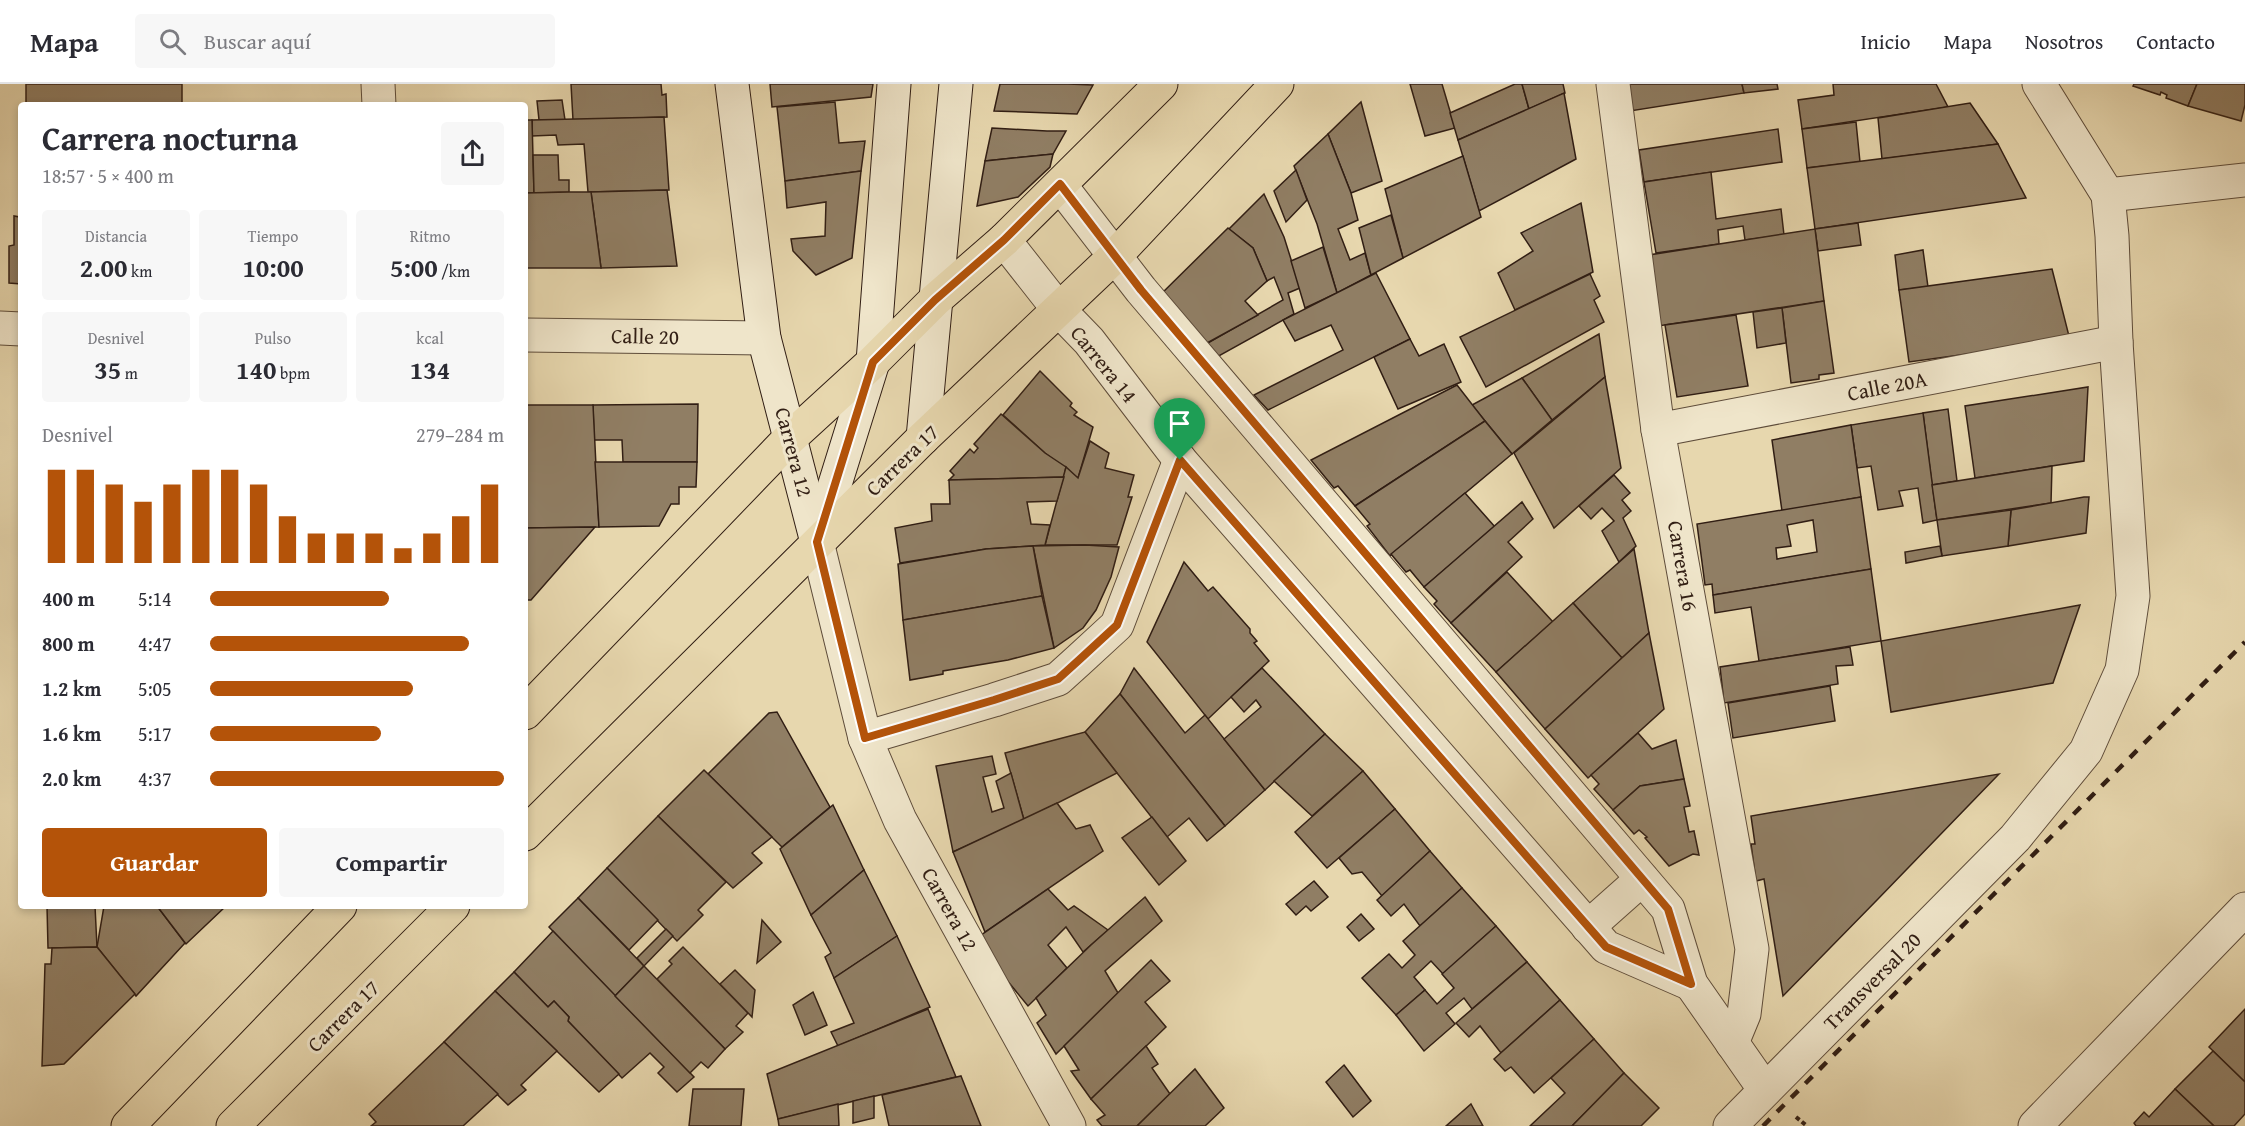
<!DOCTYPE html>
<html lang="es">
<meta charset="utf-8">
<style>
:root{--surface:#fff;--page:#f7f7f7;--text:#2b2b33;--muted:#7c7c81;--line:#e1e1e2;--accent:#b45309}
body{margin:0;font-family:"Gentium Book Plus",serif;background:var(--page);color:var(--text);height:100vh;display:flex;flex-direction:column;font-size:22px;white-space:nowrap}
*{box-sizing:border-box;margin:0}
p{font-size:20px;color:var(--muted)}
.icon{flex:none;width:33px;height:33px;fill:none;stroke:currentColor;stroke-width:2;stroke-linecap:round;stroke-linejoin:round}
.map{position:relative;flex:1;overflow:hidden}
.sheet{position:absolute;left:18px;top:18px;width:510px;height:807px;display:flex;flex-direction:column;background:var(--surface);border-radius:6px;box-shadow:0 3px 9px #0003}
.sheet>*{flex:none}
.pin{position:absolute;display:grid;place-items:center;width:51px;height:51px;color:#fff;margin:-62px -26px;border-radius:50% 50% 50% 0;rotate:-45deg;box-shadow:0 0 6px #0007}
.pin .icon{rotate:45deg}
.round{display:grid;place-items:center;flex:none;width:63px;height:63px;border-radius:6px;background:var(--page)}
.overview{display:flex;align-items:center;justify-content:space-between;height:102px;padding:0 24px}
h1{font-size:33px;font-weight:600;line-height:45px}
.stats{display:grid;grid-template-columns:repeat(3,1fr);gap:9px;height:102px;padding:6px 24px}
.stats div{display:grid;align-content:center;border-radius:6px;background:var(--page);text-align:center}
.stats b{font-size:26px;font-weight:600}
.stats small{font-size:16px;font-weight:400}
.stats p{font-size:16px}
.chart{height:168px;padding:12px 24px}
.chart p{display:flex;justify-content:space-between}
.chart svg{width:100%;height:108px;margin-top:6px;stroke:var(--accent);stroke-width:6}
.cta{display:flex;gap:12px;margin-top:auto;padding:12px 24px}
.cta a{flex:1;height:69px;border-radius:6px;background:var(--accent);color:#fff;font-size:24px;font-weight:600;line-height:69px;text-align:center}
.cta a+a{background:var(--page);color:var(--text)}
ul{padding:0 24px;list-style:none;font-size:20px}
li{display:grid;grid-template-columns:96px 72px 1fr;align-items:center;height:45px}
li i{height:15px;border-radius:8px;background:var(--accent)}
header{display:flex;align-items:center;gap:36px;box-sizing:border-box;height:84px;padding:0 30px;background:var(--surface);border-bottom:2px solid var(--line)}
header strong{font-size:28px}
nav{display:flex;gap:33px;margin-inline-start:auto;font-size:21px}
.search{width:420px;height:54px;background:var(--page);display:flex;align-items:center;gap:15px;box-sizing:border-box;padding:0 21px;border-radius:6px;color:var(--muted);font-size:22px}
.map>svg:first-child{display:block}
.building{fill:#907e64;stroke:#311e14;stroke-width:1.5;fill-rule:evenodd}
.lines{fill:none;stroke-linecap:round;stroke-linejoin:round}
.street-casing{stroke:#5e4c3a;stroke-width:35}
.secondary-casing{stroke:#311e14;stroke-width:35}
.primary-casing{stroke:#311e14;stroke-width:35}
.path{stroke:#311e14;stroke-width:4;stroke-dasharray:4.5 3;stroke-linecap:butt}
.street{stroke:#efe5ca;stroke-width:33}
.secondary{stroke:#efe5ca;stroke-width:33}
.primary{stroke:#e7d7ae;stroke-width:33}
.rail{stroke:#311e14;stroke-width:4.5;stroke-dasharray:10 10;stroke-linecap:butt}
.route-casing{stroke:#fff;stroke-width:12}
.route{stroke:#b45309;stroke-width:8}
.labels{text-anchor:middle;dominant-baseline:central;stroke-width:6;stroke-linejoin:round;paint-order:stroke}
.street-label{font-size:21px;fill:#311e14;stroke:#efe5ca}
</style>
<header>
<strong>Mapa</strong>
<div class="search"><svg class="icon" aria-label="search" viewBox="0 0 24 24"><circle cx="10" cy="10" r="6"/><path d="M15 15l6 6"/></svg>Buscar aquí</div>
<nav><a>Inicio</a><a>Mapa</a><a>Nosotros</a><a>Contacto</a></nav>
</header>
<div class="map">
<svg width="2245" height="1042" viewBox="0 0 2245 1042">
<rect width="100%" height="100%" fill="#e7d7ae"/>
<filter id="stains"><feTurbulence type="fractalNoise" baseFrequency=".00333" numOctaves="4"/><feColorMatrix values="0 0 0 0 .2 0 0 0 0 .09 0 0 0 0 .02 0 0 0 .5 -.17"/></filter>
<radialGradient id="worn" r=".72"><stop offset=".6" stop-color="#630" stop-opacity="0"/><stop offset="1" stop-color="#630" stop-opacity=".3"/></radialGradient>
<!-- building -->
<g class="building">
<rect x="26" y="0" width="156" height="21"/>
<polygon points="571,0 661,0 662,11 666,10 667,33 573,36"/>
<polygon points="770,0 873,0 871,13 772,23"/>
<polygon points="1000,0 1068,0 1093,1 1077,30 994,27"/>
<polygon points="1410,0 1442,0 1455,44 1425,52"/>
<polygon points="1515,0 1522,0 1529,25 1458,56 1450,29"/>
<polygon points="1522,0 1563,0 1565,9 1529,25"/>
<polygon points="1626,0 1742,0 1744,9 1630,27"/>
<polygon points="1742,0 1777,0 1778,5 1744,9"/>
<polygon points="1833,0 1936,0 1948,23 1802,45 1798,16 1834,11"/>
<polygon points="2134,0 2197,0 2188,22 2166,14 2167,11 2161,8 2160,11 2133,2"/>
<polygon points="2197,0 2245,0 2245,21 2241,37 2188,22"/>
<polygon points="1564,9 1576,75 1479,127 1458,56"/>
<polygon points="562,16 565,36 539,36 537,17"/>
<polygon points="835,18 839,59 865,57 861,87 785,97 777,23"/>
<polygon points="1361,18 1382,97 1351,109 1328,50"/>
<polygon points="1970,19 1998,60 1882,75 1878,34"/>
<polygon points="664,33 669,106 588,108 584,60 558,61 556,51 532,52 532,36"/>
<polygon points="525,36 532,36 534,109 525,109"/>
<polygon points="1856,38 1860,78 1807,84 1802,45"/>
<polygon points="992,44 1047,47 1066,47 1053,70 985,77"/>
<polygon points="1778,45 1782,78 1644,98 1639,66"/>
<polygon points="1328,50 1351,109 1358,136 1338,145 1350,176 1365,169 1371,191 1337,209 1317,140 1294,82"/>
<polygon points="1998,60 2026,114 1815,145 1807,84"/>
<polygon points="1053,70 1050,83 1018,113 977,122 985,77"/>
<polygon points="533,71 558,71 559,96 569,96 569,108 534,109"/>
<polygon points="1463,72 1481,133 1403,174 1385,105"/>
<polygon points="1296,86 1307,116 1286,138 1274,107"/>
<polygon points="861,87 852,174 816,191 793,167 791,155 825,152 826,118 787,124 785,97"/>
<polygon points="1711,88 1716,135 1781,125 1784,151 1745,156 1743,142 1718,146 1719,160 1656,169 1644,98"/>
<polygon points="20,104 21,200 9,199 9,162 14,161 14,132 20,133"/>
<polygon points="667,106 677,182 601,184 591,108"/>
<polygon points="569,108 591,108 601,184 527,184 525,109"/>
<polygon points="1264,110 1284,153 1300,204 1288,209 1294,230 1217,273 1199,264 1283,216 1274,193 1267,197 1253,164 1229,145"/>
<polygon points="1581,119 1593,188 1515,226 1498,189 1533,167 1521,149"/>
<polygon points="1391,131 1403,174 1371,191 1359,144"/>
<polygon points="1858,139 1861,161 1818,167 1815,145"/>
<polygon points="1228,144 1253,164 1267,197 1245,217 1258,231 1198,264 1155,216"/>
<polygon points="1815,145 1824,217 1658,242 1649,171"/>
<polygon points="1323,163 1337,209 1305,224 1291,177"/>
<polygon points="1923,166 1928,203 1899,206 1895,171"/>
<polygon points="2052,185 2070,256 1909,278 1899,206"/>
<polygon points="1376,189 1410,255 1268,326 1254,311 1343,266 1331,241 1295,257 1283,236"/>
<polygon points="1590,190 1600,212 1594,216 1604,238 1486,303 1460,253"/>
<polygon points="1824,217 1834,289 1819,291 1819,295 1791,299 1782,224"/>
<polygon points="1782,224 1786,259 1757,264 1753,228"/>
<polygon points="1736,231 1748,302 1677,313 1665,241"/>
<polygon points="1599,250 1605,293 1552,336 1522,294"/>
<polygon points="1410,255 1419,272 1444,260 1461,298 1398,325 1374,273"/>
<polygon points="1040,287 1072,319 1070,322 1077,328 1074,331 1093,343 1078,394 1045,369 1003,331"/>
<polygon points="1605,293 1621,384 1554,444 1514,369"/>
<polygon points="1522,294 1552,336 1512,370 1472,321"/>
<polygon points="1457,301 1485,337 1355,422 1338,402 1334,404 1311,376"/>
<polygon points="2088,303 2084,377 1975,394 1965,322"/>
<polygon points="698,320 697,378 623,378 622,356 594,356 593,321"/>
<polygon points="525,321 593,321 599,443 526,444"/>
<polygon points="1948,325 1957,397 1932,401 1923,329"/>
<polygon points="1923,329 1937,436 1923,439 1918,404 1899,407 1903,422 1878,426 1871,382 1857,384 1851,341"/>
<polygon points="1001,330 1045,369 1066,383 1064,393 949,396 954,391 950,387 970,365 974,369 978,364 974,360"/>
<polygon points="1485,337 1512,370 1390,472 1367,442 1370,440 1355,422"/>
<polygon points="1851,341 1861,413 1782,427 1772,356"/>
<polygon points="1090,357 1109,369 1105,384 1134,391 1128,413 1132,413 1117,461 1045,461 1066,383 1078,394"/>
<polygon points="595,378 697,378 696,403 679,403 679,420 671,420 659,442 599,443"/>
<polygon points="2052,382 2051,419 1937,436 1932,401"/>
<polygon points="1614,391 1630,409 1622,416 1631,427 1623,434 1636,462 1619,478 1602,447 1614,437 1602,424 1591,435 1579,422"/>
<polygon points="1064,393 1057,417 1027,418 1031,440 1050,441 1045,461 986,465 900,479 895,444 932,437 931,420 950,420 949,396"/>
<polygon points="1465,409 1495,443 1424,503 1410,486 1406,488 1391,470"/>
<path d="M1861 413 1871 485 1713 511 1712 500 1705 501 1697 440ZM1813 436 1817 468 1777 475 1776 464 1791 462 1787 441Z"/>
<polygon points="2084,413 2089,413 2086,449 2008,462 2011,426"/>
<polygon points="1522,418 1533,435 1508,458 1522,473 1451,539 1434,520 1437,517 1424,503"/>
<polygon points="2011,426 2008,462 1942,472 1937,436"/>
<polygon points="595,443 531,516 525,516 525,444"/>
<polygon points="1085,461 1119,463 1111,493 1096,526 1083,544 1054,564 1033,462"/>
<polygon points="1033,462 1042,512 903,536 898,480 986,465"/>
<polygon points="1940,462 1942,472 1906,479 1905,468"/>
<polygon points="1634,465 1649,549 1622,574 1573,519"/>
<polygon points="1184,478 1208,507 1213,503 1250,545 1250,549 1257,557 1254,559 1269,577 1208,635 1147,558"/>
<polygon points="1871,485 1881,557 1759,577 1751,523 1715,529 1713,511"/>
<polygon points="1507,488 1553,538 1496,588 1451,539"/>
<polygon points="1042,512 1054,564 1008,576 943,587 943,590 910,596 903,536"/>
<polygon points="1573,519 1622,574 1545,645 1496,588"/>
<polygon points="2080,521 2053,599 1891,628 1881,557"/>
<polygon points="1649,549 1664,625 1588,694 1545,645"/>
<polygon points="1850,563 1853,581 1836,582 1838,600 1724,619 1720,583"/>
<polygon points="1134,584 1185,649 1205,631 1265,706 1225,742 1120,610"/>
<polygon points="1262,584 1325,650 1265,706 1224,655 1261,623 1256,616 1244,628 1231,613"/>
<polygon points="1830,602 1835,637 1733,654 1728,619"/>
<polygon points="1120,610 1225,742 1207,757 1189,734 1167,753 1085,648"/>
<polygon points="777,628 830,723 782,763 708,690 769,629"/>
<polygon points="1085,648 1117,689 1024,736 1005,669"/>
<polygon points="1638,649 1652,665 1676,656 1684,695 1640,702 1613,726 1594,705 1599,700 1591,691"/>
<polygon points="1325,650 1363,687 1312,732 1274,697"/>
<polygon points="992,672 996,690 983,693 992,728 1004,724 996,697 1011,689 1024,736 953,768 936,682"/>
<polygon points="704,686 772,753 752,769 762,779 733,804 658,732"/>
<polygon points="1363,687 1395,725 1327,784 1295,748"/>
<polygon points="1999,690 1877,816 1783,912 1764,795 1756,797 1751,760 1755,760 1751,732"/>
<polygon points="1684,695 1690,722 1684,723 1689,748 1694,747 1699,771 1693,770 1669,782 1645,754 1647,753 1639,746 1634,750 1613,726 1640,702"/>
<polygon points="1057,719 1076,745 1090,741 1103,767 985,848 953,768"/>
<polygon points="833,721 864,786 811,831 780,765"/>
<polygon points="1395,725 1430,767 1382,812 1362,788 1352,790 1339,774"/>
<polygon points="658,732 726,798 698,826 703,831 677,857 607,784"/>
<polygon points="1152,733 1186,777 1159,801 1122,754"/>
<polygon points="1430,767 1462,804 1420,842 1404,820 1391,832 1377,816"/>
<polygon points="607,784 658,836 629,866 578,814"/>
<polygon points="864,786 897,852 834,894 825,873 831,869 811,831"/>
<polygon points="1314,797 1328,813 1311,827 1306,822 1296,831 1286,820"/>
<polygon points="1462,804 1496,842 1443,890 1431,877 1414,893 1425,906 1396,931 1362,894 1389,870 1402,884 1415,871 1403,857"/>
<polygon points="1048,805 1068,826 1074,822 1108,846 1083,868 1066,843 1048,861 1067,884 1028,922 974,856"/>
<polygon points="1145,813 1162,837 1105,887 1118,909 1056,970 1037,939 1046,931 1036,914 1091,861"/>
<polygon points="578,814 644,882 615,912 549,843"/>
<polygon points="47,822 95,822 97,863 48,864"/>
<polygon points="104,822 157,822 185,859 136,912 97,863"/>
<polygon points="157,822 226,822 186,860"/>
<polygon points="1361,830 1374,845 1359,857 1347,843"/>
<polygon points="762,836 781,858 757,879"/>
<polygon points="1496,842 1527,878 1472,925 1464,914 1446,929 1455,940 1424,967 1396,931 1425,906 1437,920 1454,904 1442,890"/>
<polygon points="666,845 673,852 644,882 637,874"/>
<polygon points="553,847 694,993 677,1008 658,989 664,983 650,969 622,994 568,937 569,933 554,917 548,923 514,888"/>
<polygon points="897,852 930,923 838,962 831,948 854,939 834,894"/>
<polygon points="97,863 135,910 64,980 42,982 45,880 51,880 52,864"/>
<polygon points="683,863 748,929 736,942 743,948 725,965 657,895 672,880 669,877"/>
<polygon points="1151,876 1170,897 1145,918 1166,943 1091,1015 1071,987 1079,986 1064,962"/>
<polygon points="1527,878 1560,916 1501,969 1480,942 1469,953 1456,939"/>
<polygon points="644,882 725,965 708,984 701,978 690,989 615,912"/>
<polygon points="735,886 755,906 752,933 720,900"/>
<polygon points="514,888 548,923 554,917 569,933 568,937 619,990 599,1008 495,907"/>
<polygon points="495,907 557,967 521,1001 526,1006 508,1021 444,958"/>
<polygon points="813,908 827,941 805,951 793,921"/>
<polygon points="1560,916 1594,955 1534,1009 1511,983 1505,987 1494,975"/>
<polygon points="928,925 956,993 778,1035 767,990"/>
<polygon points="2245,925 2245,998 2209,963"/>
<polygon points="1594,955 1624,989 1572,1042 1530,1042 1565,1009 1551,994"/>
<polygon points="444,958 498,1010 463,1042 371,1042 376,1038 369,1030"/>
<polygon points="1146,962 1158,980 1152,984 1170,1010 1137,1042 1102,1042 1097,1036 1105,1031 1091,1015"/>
<polygon points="2213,967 2245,998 2245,1030 2234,1042 2214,1042 2175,1005"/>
<polygon points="1344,981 1371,1017 1353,1033 1326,998"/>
<polygon points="1195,985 1224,1024 1205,1042 1137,1042"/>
<polygon points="1624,989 1659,1024 1641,1042 1572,1042"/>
<polygon points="961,992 981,1042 889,1042 882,1011"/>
<polygon points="693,1005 744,1005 741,1042 689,1042"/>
<polygon points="2175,1005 2214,1042 2136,1042 2134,1039 2144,1028 2149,1033"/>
<polygon points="874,1012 874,1034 853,1039 853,1017"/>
<polygon points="838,1020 839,1042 779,1042 778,1035"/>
<polygon points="1471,1020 1483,1042 1446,1042"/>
</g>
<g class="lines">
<defs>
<g id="street">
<polyline points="378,0 379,21"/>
<polyline points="1613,0 1658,346 1752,865 1744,930 1732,959"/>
<polyline points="1060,101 1141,206 1668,825 1691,900 1765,1006"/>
<polyline points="2108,111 2245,96"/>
<polyline points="1004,156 1059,226 1089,257 1180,376 1606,863 1691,900"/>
<polyline points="0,244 21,245"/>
<polyline points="525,251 764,254"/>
<polyline points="1658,346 2116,258"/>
<polyline points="817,458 865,654 900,736 1069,1042"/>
<polyline points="865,654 994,616 1058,595 1079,576 1117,541 1180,376"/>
<polyline points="1588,843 1642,795"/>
<polyline points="1730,1042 2015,754 2086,667 2122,586 2133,512 2116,258 2112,152 2108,111 2039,0"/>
<polyline points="2035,1042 2245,825"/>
</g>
<g id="secondary">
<polyline points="732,0 764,254 817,458"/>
<polyline points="923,354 956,0"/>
<polyline points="817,458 873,278 894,0"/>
</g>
<g id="primary">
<polyline points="525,629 790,354 873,278 935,216 1004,156 1161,0"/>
<polyline points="525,750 923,354 1115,172 1277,0"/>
<polyline points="128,1042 340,822"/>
<polyline points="233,1042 453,822"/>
</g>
</defs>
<!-- street casing -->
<use href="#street" class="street-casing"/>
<!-- secondary casing -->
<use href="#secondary" class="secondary-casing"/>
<!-- primary casing -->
<use href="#primary" class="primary-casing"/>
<!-- path -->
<polyline class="path" points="1796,1033 1807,1042"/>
<!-- street -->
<use href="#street" class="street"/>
<!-- secondary -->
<use href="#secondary" class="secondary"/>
<!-- primary -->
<use href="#primary" class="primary"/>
<!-- rail -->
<polyline class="rail" points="1763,1042 2245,558"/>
</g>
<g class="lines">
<defs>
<polygon id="route" points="1060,100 1141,206 1668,825 1691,900 1606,863 1180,376 1117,541 1079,576 1058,595 994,616 865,654 817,458 873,278 935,216 1004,156"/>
</defs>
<!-- route casing -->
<use href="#route" class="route-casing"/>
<!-- route -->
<use href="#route" class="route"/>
</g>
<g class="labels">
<!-- street labels -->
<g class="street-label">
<text transform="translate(645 252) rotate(1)">Calle 20</text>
<text transform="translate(1104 280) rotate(51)">Carrera 14</text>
<text transform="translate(1887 302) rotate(-11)">Calle 20A</text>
<text transform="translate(794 368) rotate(75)">Carrera 12</text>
<text transform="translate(902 376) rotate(-44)">Carrera 17</text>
<text transform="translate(1683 482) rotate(80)">Carrera 16</text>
<text transform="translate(950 825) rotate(61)">Carrera 12</text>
<text transform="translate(1872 897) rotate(-45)">Transversal 20</text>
<text transform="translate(343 932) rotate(-45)">Carrera 17</text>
</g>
</g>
<rect width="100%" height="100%" filter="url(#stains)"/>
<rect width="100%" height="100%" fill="url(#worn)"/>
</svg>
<div class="pin" style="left:1180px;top:376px;background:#1e9e55"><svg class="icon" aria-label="arrive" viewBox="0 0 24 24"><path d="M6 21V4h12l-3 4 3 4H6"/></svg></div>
<section class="sheet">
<div class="overview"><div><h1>Carrera nocturna</h1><p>18:57 · 5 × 400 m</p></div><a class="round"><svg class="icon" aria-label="share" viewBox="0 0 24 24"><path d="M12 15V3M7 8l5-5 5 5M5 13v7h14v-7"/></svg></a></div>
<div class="stats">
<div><p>Distancia</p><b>2.00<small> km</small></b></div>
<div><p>Tiempo</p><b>10:00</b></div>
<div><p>Ritmo</p><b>5:00<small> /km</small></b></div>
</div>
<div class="stats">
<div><p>Desnivel</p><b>35<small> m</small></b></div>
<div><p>Pulso</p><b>140<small> bpm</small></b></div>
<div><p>kcal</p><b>134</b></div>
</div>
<div class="chart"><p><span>Desnivel</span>279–284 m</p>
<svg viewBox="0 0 160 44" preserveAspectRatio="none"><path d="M5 44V6M15 44V6M25 44V12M35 44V19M45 44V12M55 44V6M65 44V6M75 44V12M85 44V25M95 44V32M105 44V32M115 44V32M125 44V38M135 44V32M145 44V25M155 44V12"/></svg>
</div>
<ul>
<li><b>400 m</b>5:14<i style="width:61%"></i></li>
<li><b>800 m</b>4:47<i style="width:88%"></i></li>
<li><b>1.2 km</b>5:05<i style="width:69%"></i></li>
<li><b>1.6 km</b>5:17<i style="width:58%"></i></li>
<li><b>2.0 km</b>4:37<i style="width:100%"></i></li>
</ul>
<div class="cta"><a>Guardar</a><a>Compartir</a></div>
</section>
</div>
